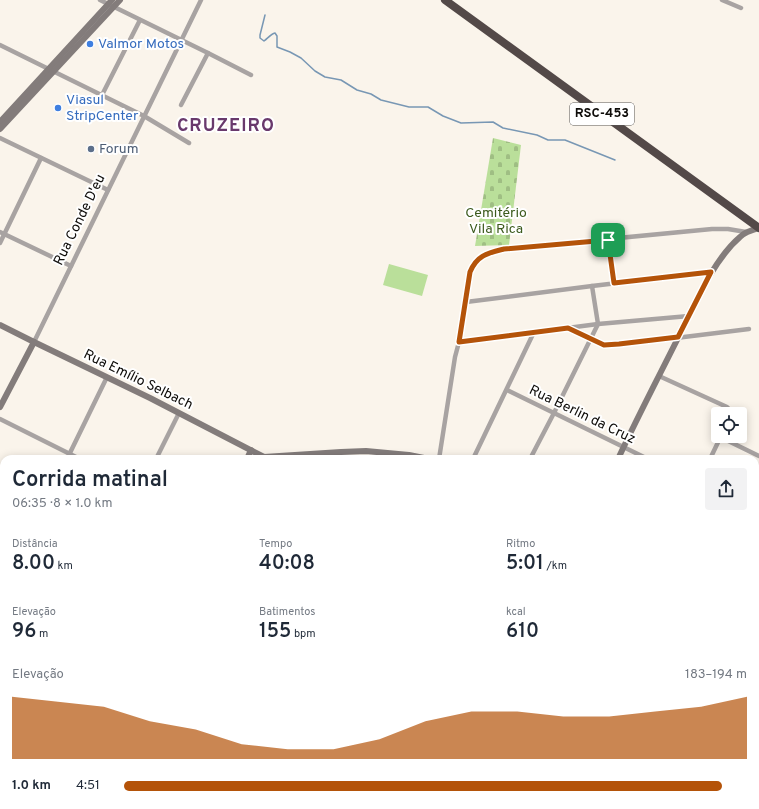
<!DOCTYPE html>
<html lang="pt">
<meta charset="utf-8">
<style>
:root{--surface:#fff;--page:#f2f2f3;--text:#1f2937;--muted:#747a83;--accent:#b45309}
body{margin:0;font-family:Overpass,sans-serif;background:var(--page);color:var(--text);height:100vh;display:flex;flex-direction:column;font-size:15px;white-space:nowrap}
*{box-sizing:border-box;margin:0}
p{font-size:13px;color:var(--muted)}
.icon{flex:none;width:22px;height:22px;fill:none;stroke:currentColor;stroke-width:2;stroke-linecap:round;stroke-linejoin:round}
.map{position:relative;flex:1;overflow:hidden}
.sheet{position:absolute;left:0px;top:455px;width:759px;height:354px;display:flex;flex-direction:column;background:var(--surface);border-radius:12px 12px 0 0;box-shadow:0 2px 10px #0003}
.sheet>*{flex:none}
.tools{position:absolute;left:711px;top:407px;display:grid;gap:8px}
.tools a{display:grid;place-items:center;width:36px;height:36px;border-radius:4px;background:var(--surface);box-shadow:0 2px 10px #0003;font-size:20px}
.pin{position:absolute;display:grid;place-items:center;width:34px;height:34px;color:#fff;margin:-17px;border-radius:8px;box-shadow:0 2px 6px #0006}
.round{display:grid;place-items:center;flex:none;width:42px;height:42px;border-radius:4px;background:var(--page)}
.headline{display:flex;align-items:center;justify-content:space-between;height:68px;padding:0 12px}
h1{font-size:22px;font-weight:600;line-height:30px}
.metrics{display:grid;grid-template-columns:repeat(3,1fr);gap:6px;height:68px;padding:4px 12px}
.metrics div{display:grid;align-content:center}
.metrics b{font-size:20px;font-weight:600}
.metrics small{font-size:11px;font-weight:400}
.metrics p{font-size:11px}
.chart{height:112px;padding:8px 12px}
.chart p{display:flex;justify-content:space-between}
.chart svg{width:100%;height:72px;margin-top:4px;fill:var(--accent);opacity:.7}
ul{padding:0 12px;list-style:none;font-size:13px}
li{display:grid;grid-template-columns:64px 48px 1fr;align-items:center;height:30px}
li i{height:10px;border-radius:5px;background:var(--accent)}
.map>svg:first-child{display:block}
.forest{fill:url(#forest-crowns)}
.cemetery{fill:url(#cemetery-stones)}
.garden{fill:#badf9a}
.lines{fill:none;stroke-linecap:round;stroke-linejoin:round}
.stream{stroke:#7897b4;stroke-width:1.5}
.street{stroke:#a8a3a2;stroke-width:4.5}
.secondary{stroke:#837c7b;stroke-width:6}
.highway{stroke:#534948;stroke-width:8}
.route-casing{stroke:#fff;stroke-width:8}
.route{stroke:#b45309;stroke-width:5}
.shop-dot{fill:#3f7fe0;stroke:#fff;stroke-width:1.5}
.service-dot{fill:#5c6f8a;stroke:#fff;stroke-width:1.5}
.labels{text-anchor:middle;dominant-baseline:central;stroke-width:4;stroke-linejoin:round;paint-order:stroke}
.shield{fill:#fff;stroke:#565553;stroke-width:1}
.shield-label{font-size:13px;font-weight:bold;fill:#0e0c09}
.shop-label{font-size:14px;fill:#366cbe;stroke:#fff;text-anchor:start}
.service-label{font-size:14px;fill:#4e5e75;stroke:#fff;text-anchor:start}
.park-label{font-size:14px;fill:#3c5a1d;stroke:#fff}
.street-label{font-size:14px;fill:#0e0c09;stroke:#fff}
.district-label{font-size:18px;font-weight:bold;letter-spacing:1px;fill:#69396c;stroke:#fff}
</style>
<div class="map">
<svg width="759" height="809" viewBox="0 0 759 809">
<defs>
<pattern id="forest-crowns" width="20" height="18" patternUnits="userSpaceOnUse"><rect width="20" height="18" fill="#badf9a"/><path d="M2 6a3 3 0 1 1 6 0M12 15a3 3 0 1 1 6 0" fill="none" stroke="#9fbe83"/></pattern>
<pattern id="cemetery-stones" width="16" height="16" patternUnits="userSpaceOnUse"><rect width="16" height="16" fill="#badf9a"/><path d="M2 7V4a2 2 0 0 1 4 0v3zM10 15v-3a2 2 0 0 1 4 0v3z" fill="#9fbe83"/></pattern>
</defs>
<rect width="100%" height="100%" fill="#faf4eb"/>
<!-- forest -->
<polygon class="forest" points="759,659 759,721 755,720 755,661"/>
<!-- cemetery -->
<polygon class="cemetery" points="493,138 521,145 509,245 475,246"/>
<!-- garden -->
<polygon class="garden" points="389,264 428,275 422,296 383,285"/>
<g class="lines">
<!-- stream -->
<path class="stream" d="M265 15 260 35V38L264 41C268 38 271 34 275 33L277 36V47L290 52 301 58 315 71 325 77 341 80 357 90 371 94 381 100 409 107H428L443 116 461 123 493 122 503 128 537 135 548 140H565L615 160"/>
<!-- street -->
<g class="street">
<polyline points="100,0 208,53 251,75"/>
<polyline points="722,0 741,8"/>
<polyline points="0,45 144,116 189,143"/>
<polyline points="102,95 140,20"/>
<polyline points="181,105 208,53"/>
<polyline points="0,138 108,190"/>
<polyline points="0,232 71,266"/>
<polyline points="609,240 614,283"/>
<polyline points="0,243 41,158"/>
<polyline points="466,302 592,286 711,272"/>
<polyline points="568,328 604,345 619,345 749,329"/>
<polyline points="34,342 201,0"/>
<polyline points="459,342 598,324 689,316"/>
<polyline points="659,376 727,407 731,411 730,414"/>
<polyline points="507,390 648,459"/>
<polyline points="0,419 80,459"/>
<polyline points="720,437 759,456"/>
<polyline points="67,459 107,377"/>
<polyline points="156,459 179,413"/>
<polyline points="337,459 341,452"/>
<path d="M439 459 455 357 459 342 470 272C477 255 488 253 504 249L712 229H728L746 232"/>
<polyline points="473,459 534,332"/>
<polyline points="530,459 554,413 598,324 592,286"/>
<polyline points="710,459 721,436"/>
<polyline points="0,512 4,514"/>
<polyline points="0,595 4,587"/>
<polyline points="0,603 4,605"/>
<polyline points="0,775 4,766"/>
<polyline points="225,805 233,809"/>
<polyline points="409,805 417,809"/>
<polyline points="589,805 597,809"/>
<polyline points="164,809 166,805"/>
<polyline points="256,809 258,805"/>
<polyline points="350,809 352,805"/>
<polyline points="444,809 446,805"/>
<polyline points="536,809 538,805"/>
</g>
<!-- secondary -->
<g class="secondary">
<polyline points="0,122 112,0"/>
<polyline points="0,129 120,0"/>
<polyline points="0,325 34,342 150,398 264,457"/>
<polyline points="0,407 34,342"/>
<polyline points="247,459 251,450"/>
<polyline points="258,459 264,457 341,452 366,451 409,455 429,459"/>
<path d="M618 459C637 418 658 378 678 338 694 306 713 260 740 237 745 232 752 230 759 228"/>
<polyline points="755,533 759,534"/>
<polyline points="0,692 4,694"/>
<polyline points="0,761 4,763"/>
<polyline points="90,805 97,809"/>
<polyline points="73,809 75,805"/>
</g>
<!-- highway -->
<polyline class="highway" points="445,0 759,228"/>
</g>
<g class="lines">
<defs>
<path id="route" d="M608 240 614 283 711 272 678 337 619 344 604 345 568 328 459 342 470 272C477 255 488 253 504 249Z"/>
</defs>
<!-- route casing -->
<use href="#route" class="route-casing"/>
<!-- route -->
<use href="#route" class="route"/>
</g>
<!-- markers -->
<g class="shop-dot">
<circle cx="90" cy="44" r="4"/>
<circle cx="58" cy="108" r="4"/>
</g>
<circle class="service-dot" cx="91" cy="149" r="4"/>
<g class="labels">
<!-- shield labels -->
<rect class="shield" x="570" y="103" width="64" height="22" rx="3"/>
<g class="shield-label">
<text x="602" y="114">RSC-453</text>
</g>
<!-- shop labels -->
<g class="shop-label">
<text x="98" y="44">Valmor Motos</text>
<text x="66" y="100">Viasul<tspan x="66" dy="16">StripCenter</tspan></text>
</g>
<!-- service labels -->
<g class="service-label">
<text x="99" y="149">Forum</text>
</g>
<!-- park labels -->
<g class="park-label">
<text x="496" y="213">Cemitério<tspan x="496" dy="16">Vila Rica</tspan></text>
</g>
<!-- street labels -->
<g class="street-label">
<text transform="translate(80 220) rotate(-64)">Rua Conde D'eu</text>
<text transform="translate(138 380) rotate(26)">Rua Emílio Selbach</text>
<text transform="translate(582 415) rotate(26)">Rua Berlin da Cruz</text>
</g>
<!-- district labels -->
<g class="district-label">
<text x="226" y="126">CRUZEIRO</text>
</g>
</g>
</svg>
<div class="tools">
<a><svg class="icon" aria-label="locate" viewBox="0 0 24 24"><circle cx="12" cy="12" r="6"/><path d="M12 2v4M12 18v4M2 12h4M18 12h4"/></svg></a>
</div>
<div class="pin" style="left:608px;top:240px;background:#1e9e55"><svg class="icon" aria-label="arrive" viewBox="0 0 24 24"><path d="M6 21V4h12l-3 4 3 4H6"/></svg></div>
<section class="sheet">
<div class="headline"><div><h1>Corrida matinal</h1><p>06:35 · 8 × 1.0 km</p></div><a class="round"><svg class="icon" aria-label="share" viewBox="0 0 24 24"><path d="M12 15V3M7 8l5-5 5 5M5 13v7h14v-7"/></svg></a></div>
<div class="metrics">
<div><p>Distância</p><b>8.00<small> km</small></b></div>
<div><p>Tempo</p><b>40:08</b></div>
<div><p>Ritmo</p><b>5:01<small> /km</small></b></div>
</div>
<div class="metrics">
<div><p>Elevação</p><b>96<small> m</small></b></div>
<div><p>Batimentos</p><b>155<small> bpm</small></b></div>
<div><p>kcal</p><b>610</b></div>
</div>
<div class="chart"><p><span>Elevação</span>183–194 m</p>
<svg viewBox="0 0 160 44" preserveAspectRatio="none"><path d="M0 44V6L10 9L20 12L30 21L40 26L50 35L60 38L70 38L80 32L90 21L100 15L110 15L120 18L130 18L140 15L150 12L160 6V44z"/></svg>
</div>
<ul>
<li><b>1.0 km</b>4:51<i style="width:96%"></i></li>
</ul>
</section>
</div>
